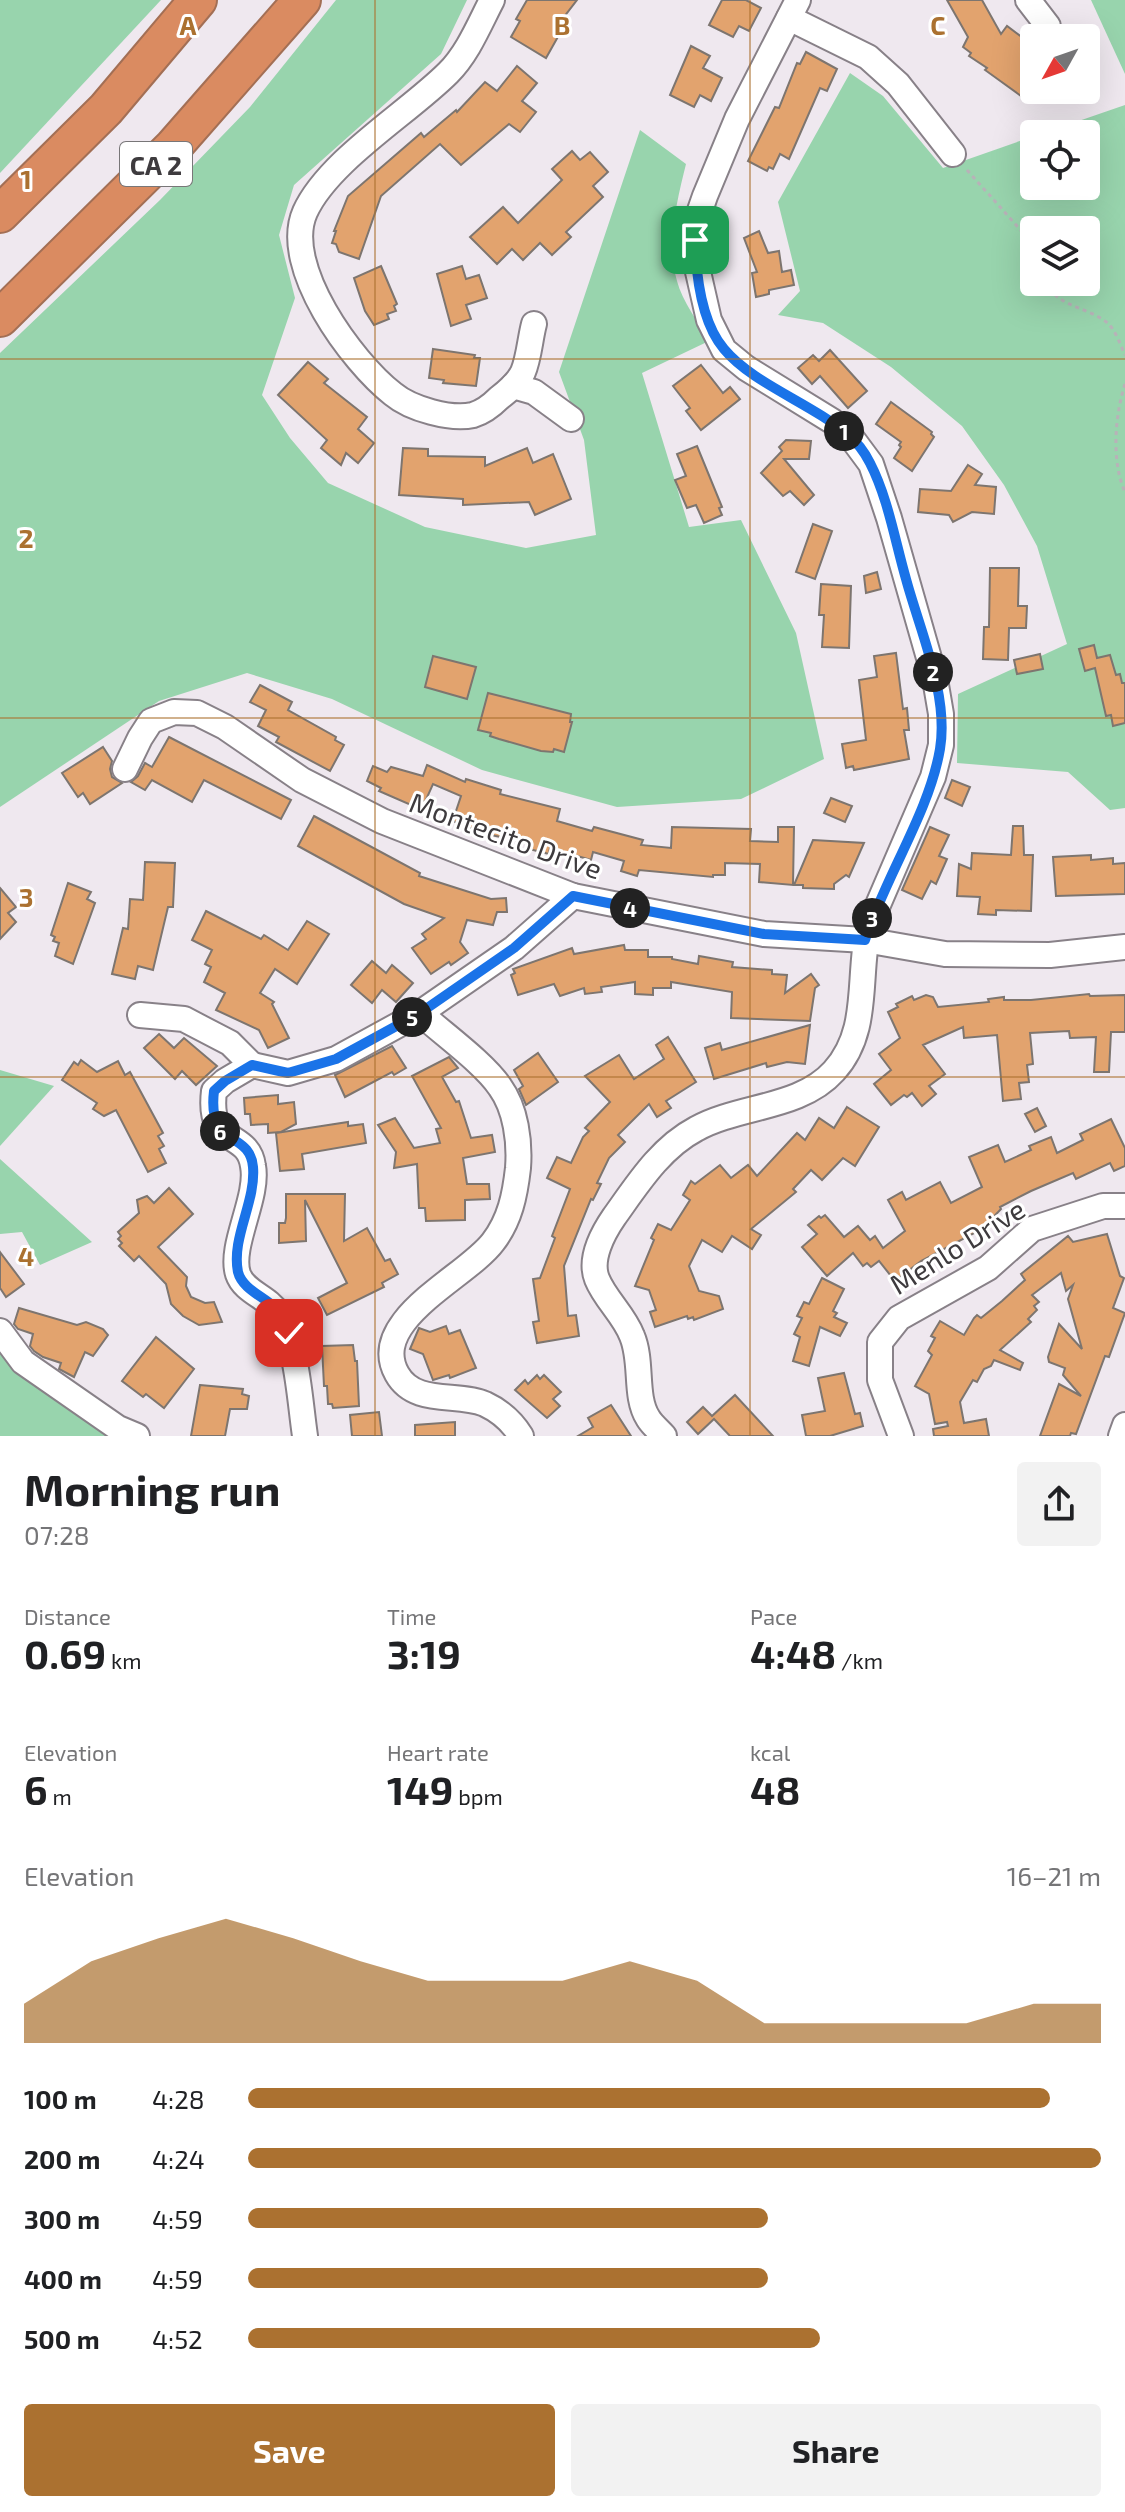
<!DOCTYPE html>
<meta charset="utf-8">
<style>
:root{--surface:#fff;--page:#f2f2f2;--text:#202124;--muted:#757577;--accent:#ab7130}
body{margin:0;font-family:"Exo 2",sans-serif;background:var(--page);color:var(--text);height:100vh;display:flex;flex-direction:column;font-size:30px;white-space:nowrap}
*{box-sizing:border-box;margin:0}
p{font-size:26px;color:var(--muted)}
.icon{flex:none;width:44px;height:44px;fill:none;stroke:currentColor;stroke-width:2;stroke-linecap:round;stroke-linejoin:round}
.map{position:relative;height:1436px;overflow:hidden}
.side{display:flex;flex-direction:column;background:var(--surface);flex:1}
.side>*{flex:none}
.needle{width:52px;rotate:230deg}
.controls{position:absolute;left:1020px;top:24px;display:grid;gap:16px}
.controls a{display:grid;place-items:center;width:80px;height:80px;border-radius:8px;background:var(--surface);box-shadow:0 8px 32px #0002;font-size:40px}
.pin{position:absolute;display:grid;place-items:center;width:68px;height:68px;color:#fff;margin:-34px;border-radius:16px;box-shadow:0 4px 12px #0006}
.km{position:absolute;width:40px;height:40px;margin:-20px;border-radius:50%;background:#222;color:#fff;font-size:22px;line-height:40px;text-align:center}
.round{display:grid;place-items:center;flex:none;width:84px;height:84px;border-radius:8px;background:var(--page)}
.head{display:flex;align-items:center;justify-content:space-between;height:136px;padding:0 24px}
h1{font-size:44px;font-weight:700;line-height:60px}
.stats{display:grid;grid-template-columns:repeat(3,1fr);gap:12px;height:136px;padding:8px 24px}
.stats div{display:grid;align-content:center}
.stats b{font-size:40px;font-weight:700}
.stats small{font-size:22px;font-weight:400}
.stats p{font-size:22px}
.chart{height:224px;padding:16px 24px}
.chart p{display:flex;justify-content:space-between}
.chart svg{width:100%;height:144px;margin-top:8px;fill:var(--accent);opacity:.7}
.primary-button{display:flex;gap:16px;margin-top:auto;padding:16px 24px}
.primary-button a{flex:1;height:92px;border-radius:8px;background:var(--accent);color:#fff;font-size:32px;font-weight:700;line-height:92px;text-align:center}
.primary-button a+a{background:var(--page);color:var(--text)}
ul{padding:0 24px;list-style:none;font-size:26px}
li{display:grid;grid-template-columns:128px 96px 1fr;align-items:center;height:60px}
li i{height:20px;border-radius:10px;background:var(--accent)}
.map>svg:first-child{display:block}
.green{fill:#98d4ad;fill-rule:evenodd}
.building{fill:#e2a36e;stroke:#7d756f;stroke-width:2}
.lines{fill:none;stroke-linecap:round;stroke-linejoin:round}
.minor-casing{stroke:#888188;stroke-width:28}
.highway-casing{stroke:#a36f55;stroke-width:40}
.path{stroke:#b8b2b8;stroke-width:3;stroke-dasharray:4 4;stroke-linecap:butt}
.minor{stroke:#fff;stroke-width:24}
.highway{stroke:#da8b61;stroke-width:36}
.route-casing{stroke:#fff;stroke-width:16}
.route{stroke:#1a73e8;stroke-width:10}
.grid{fill:none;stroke:#ab7130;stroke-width:2;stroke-opacity:0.55}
.labels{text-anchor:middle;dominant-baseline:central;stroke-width:6;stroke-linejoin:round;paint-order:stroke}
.shield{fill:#fff;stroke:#787678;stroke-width:2}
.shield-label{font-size:26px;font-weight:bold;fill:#3e3b3e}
.street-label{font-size:28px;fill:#3e3b3e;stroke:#fff}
.grid-label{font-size:26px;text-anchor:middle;font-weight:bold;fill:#ab7130;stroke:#fff;stroke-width:6;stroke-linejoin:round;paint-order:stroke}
</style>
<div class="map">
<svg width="1125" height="1436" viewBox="0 0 1125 1436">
<rect width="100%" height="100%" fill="#efe8ef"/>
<!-- green -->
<g class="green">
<polygon points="0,0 161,0 0,173"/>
<path d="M336 0H467L441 54 294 185 279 235 295 298 262 395 290 438 328 483 425 527 526 548 596 535 584 440 559 372 640 130 686 164C677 201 666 243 677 281 682 301 699 323 709 341L642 373 689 527 741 520 796 633 824 759 741 799 617 807 482 770 332 699 247 673 159 701 0 807V353L160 200 250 107Z"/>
<polygon points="1091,0 1125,0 1125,74"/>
<path d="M850 73 883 96 943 168 1034 136V186H1086V134H1041L1125 105V808L1110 810 1068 772 957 763 958 694 1067 644 1037 546 1004 485 962 426 891 367 823 323 778 315 800 291 778 202ZM1034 230H1086V282H1034Z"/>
<polygon points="0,1070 54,1086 0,1146"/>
<polygon points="0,1159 92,1242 40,1265 22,1232 0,1234"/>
<polygon points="0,1354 35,1385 111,1436 0,1436"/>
</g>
<!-- building -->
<g class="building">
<polygon points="527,0 577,0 564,17 568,19 546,58 511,37 520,21 516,19"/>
<polygon points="722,0 746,0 761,8 749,31 739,26 733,37 709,25"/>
<polygon points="947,0 982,0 1001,34 1007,26 1034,46 1034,78 1021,96 985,70 987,68 969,56 971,53 963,47 968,37"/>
<polygon points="691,46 710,56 703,68 722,78 711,101 700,95 694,107 670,95"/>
<polygon points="806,52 837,69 827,91 820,88 789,159 780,154 773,169 769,167 767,171 748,161 775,107 779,108 797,63 800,64"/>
<polygon points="517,66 537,83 522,101 536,112 520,132 509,124 461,165 440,144 381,196 359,259 339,252 336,244 332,243 336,231 334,231 348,196 421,133 424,137 456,110 457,112 485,82 497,91"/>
<polygon points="572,151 580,160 590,152 608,172 593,186 603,197 566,232 571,237 552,255 540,243 523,260 512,249 497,264 470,237 503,207 518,223 562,180 552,169"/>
<polygon points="759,231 768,253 779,251 782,272 791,270 794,285 769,290 769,294 756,297 752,273 757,272 744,238"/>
<polygon points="381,266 397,304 394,306 396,311 387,314 389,319 374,325 365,311 354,278"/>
<polygon points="462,266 466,279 479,275 487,298 466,305 471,319 451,326 437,274"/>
<polygon points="433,349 475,355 474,358 480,358 476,386 443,383 444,380 429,378"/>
<polygon points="830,350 867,391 848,408 820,376 812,384 798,368 813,355 819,361"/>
<polygon points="308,362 328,379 324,383 367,417 358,429 374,443 358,463 346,453 341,465 321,448 327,440 278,395"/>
<polygon points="701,365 723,393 730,387 740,399 701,430 686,411 690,408 673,386"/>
<polygon points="891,402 932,432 931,434 934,437 912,471 894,458 901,447 899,445 901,442 876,424"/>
<polygon points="786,440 811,441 809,459 784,459 814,495 804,505 790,491 783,496 761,473 782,451 779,447"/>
<polygon points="697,446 722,507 719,508 722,515 704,523 696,505 687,508 675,480 686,476 677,454"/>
<polygon points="403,448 428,449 428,456 485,457 485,466 527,448 533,463 553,454 571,499 535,515 529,502 463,505 463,499 399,495"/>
<polygon points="968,465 982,474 975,485 996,487 994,514 972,512 953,522 949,515 918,512 920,489 951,491"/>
<polygon points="813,524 832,531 815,579 796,572"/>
<polygon points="990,568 1019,568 1018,606 1027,606 1026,628 1009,628 1008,660 983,659 984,627 989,627"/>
<polygon points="877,572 881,589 866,593 864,576"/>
<polygon points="821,584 851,586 849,648 822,647 824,615 819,615"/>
<polygon points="1094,645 1097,658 1110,655 1116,675 1120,674 1122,683 1125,683 1125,723 1113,726 1111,715 1106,716 1095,668 1085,671 1079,649"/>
<polygon points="896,653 903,709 907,708 909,730 904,730 909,759 854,770 853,766 846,768 842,744 866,740 859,680 877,677 874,656"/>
<polygon points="1040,654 1043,669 1017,674 1014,660"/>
<polygon points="433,656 476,667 467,699 425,687"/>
<polygon points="260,685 292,702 288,710 336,737 335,740 344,745 330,771 276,742 279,737 258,726 266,710 250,702"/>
<polygon points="488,693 571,714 570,722 572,722 564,752 554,749 553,752 541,751 499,739 490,736 491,733 478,730"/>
<polygon points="169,737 291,800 281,819 204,780 192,802 152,780 145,790 131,782 138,776 145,763 152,767"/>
<polygon points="103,747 112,761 110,769 112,777 122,783 90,804 83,793 78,797 62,773"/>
<polygon points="427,765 465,782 466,779 501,790 500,794 560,809 557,821 592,831 594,827 643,840 641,845 671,848 672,827 751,829 750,841 778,842 778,827 794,827 793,885 759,882 760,864 725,863 725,875 713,875 713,877 639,870 637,876 621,871 624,861 593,852 591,860 550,848 549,854 529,849 530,843 491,835 455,822 453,820 461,796 433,784 425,802 415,798 411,805 379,791 381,788 367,781 373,766 387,772 391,767 423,776"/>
<polygon points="952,780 970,787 962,806 945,798"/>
<polygon points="831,798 852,806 845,822 824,813"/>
<polygon points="314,816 420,873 419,876 491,899 506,898 507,912 497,912 493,925 467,920 460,942 468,953 451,965 449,962 431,974 412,948 426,939 422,934 444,918 404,904 298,846"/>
<polygon points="1013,826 1023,826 1024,855 1033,855 1031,911 996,910 996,915 978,914 980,897 957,896 959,864 971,869 972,853 1011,855"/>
<polygon points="930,827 949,835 939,856 947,859 936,884 931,881 922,899 902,890"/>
<polygon points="813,840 864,843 849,877 846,875 834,884 834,889 803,888 803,885 794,885"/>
<polygon points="1091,855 1091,860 1113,858 1113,864 1125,863 1125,894 1056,896 1053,857"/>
<polygon points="145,862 175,863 173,907 168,907 153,970 138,966 135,979 112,974 123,928 128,929 130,899 143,900"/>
<polygon points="68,883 91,892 87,899 95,903 73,964 55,956 59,943 53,941 55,937 51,935"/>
<polygon points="0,888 16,907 8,913 16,922 0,939"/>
<polygon points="206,911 261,939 264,935 288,950 307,921 329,934 297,984 275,969 260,993 274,1002 272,1004 289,1038 268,1048 259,1030 216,1010 225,993 204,982 211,967 205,964 212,950 192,940"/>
<polygon points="624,945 625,950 648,950 648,957 672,957 672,959 698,964 699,956 733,962 732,967 772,970 772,974 787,975 785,993 811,974 819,985 815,988 810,1021 731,1018 732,992 671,982 671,988 653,988 653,995 635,994 635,982 601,987 602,992 585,994 584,988 560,996 554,984 518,995 511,975 515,973 513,969 572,948 574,954"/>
<polygon points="372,961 386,973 392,965 413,983 396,1002 382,990 372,1003 351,985"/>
<polygon points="1089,994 1090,996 1125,995 1125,1032 1111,1032 1109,1072 1094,1072 1096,1037 1070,1038 1069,1031 1030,1033 1033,1064 1027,1065 1029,1082 1019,1083 1021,1099 1003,1101 997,1035 964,1038 963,1027 923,1045 945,1074 929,1086 936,1094 922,1106 912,1093 907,1097 904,1095 891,1105 874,1084 891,1070 879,1054 900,1038 888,1012 898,1007 896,1004 912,996 914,1000 926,995 933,997 938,1007 989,1002 988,999 1004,997 1004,1000 1031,1000"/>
<polygon points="810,1025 805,1064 787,1062 767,1067 766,1063 714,1079 705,1048 720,1043 722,1050"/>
<polygon points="159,1034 174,1048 184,1038 217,1066 196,1085 182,1071 175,1079 144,1048"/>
<polygon points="668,1037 696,1082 666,1101 671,1108 657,1117 649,1104 618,1135 625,1142 609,1158 597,1183 601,1184 593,1200 591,1199 564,1266 568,1316 576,1315 579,1336 537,1343 533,1322 539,1321 533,1279 540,1278 555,1238 552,1236 570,1189 547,1178 557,1157 571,1163 583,1137 589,1131 585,1128 610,1102 585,1076 619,1055 634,1079 664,1059 656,1045"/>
<polygon points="392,1046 406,1068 394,1075 392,1072 345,1097 335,1075"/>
<polygon points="538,1053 558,1082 526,1105 519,1089 523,1086 514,1070"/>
<polygon points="449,1057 458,1068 442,1077 456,1102 459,1101 471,1138 492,1135 495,1152 463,1158 467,1184 489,1184 490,1199 465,1200 465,1220 426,1221 425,1208 419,1208 417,1164 394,1168 396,1152 378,1125 395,1118 414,1148 440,1143 436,1129 441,1128 412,1076"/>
<polygon points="81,1060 97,1072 118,1061 125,1075 130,1072 163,1133 158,1136 164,1146 159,1149 166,1163 148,1172 116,1110 104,1116 93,1109 97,1103 62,1080 74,1062 78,1065"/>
<polygon points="278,1095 278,1104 294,1102 296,1124 281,1132 268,1133 268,1124 251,1125 250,1114 245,1114 244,1098"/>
<polygon points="847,1107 879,1127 855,1166 843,1158 822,1180 811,1170 793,1189 796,1192 751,1229 761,1235 752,1249 732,1236 722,1252 702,1240 689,1266 699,1291 719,1296 723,1309 694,1320 693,1317 688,1319 687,1316 655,1327 650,1312 656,1310 649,1290 635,1286 654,1240 651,1238 658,1224 671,1230 690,1200 683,1195 691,1181 695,1184 720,1165 731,1178 748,1165 757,1176 797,1133 805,1140 819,1118 834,1128"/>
<polygon points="1037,1108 1046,1126 1035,1132 1025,1114"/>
<polygon points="1111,1119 1125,1148 1125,1166 1114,1171 1110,1163 1076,1179 1073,1173 1031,1191 1000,1207 1001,1209 982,1229 921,1261 895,1281 879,1261 871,1267 867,1263 863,1266 853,1253 827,1276 802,1247 817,1234 808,1225 819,1216 821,1218 825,1215 844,1237 858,1226 870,1240 875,1236 883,1248 905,1231 888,1200 902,1192 906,1200 940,1182 951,1203 982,1187 969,1157 998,1145 1005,1162 1031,1150 1029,1146 1051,1137 1057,1153 1083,1140 1080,1134"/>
<polygon points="348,1122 348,1126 363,1124 366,1143 302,1154 304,1169 280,1171 276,1133"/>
<polygon points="169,1188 193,1214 158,1247 187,1277 186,1286 191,1297 205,1303 214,1302 222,1322 199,1325 183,1316 171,1304 166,1284 139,1256 134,1261 119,1246 122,1243 118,1239 121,1236 118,1232 139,1213 137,1200 147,1196 154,1203"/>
<polygon points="286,1194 345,1194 344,1241 367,1228 385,1261 390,1259 398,1274 382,1283 384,1287 327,1315 318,1298 347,1283 305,1200 306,1241 279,1243 279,1223 285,1223 286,1218"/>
<polygon points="1107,1234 1120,1276 1124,1278 1113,1308 1125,1313 1109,1357 1105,1356 1076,1434 1071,1433 1070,1436 1040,1436 1059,1384 1081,1396 1063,1375 1065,1368 1049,1362 1048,1357 1059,1324 1082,1349 1068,1299 1073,1285 1066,1291 1061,1273 1032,1295 1039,1302 1034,1306 1037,1310 1028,1319 1031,1322 1000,1350 1023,1363 1020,1370 994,1360 991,1366 984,1369 977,1382 973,1380 960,1402 964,1423 986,1419 989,1436 934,1436 933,1429 948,1426 947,1422 935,1424 929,1394 915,1386 932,1355 928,1351 935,1338 931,1336 940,1321 964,1335 974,1318 977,1315 981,1318 1002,1301 1025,1280 1021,1274 1068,1236 1073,1242"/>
<polygon points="0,1252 24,1284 6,1297 0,1288"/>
<polygon points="822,1278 844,1289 833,1311 837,1313 834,1317 847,1323 840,1336 820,1327 809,1366 793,1361 800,1337 794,1334 802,1318 797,1316 804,1302 809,1304"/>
<polygon points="19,1308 77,1325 86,1322 103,1329 108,1335 93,1356 85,1352 74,1377 59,1369 61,1363 43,1357 34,1351 30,1346 33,1334 18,1329 14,1324"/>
<polygon points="446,1326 449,1334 460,1330 476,1368 450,1378 449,1375 433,1380 423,1354 410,1349 419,1328 430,1332"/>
<polygon points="156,1337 194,1369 164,1408 146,1394 143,1397 122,1381"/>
<polygon points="353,1345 355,1361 357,1361 359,1406 333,1408 332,1404 328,1404 327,1386 324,1386 322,1346"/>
<polygon points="844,1373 855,1414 860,1413 863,1426 830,1436 806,1436 802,1415 825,1411 818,1378"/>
<polygon points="537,1375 540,1379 544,1375 561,1392 553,1399 560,1406 547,1418 515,1390 525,1380 528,1384"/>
<polygon points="200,1385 243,1389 242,1394 249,1396 247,1409 230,1409 225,1436 191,1436"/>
<polygon points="735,1395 773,1436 730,1436 714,1419 698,1434 687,1422 703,1407 712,1416"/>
<polygon points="611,1405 631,1436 578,1436 593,1427 588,1418"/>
<polygon points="379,1412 382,1436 352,1436 350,1415"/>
<polygon points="455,1422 455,1436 415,1436 415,1425"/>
</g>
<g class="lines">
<defs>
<g id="minor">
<path d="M492 0C479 25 468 53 448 73 408 113 328 161 305 212 281 266 352 362 393 394 411 409 451 420 473 415 483 412 492 405 499 398 508 391 518 383 523 372 529 358 530 339 534 324"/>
<polyline points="1028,0 1048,26"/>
<polyline points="789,18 868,57 898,84 953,154"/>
<polyline points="513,386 534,392 571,419"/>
<polyline points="125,769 140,738 151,721 174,712 197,713 225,727 302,780 382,821 573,896 764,934 865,940 945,954 1050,955 1125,947"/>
<path d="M420 1013C442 1033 484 1063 500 1087 516 1109 520 1142 518 1168 515 1195 510 1220 493 1242 467 1277 367 1320 397 1374 415 1406 457 1392 485 1404 500 1411 513 1423 521 1436"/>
<polyline points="140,1015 184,1019 230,1043 252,1065"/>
<polyline points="0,1331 23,1362 118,1428 137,1436"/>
<path d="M305 1436C299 1395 298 1348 277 1312 268 1297 244 1292 238 1274 229 1246 259 1197 253 1166 248 1129 207 1149 214 1091L225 1081 252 1065 288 1073 336 1059 420 1013 514 948 573 896"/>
<path d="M664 1436C659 1430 652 1425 648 1418 634 1396 643 1362 632 1336 624 1315 605 1299 597 1279 589 1259 603 1233 614 1217 637 1185 660 1148 696 1129 739 1105 800 1109 834 1071 873 1028 855 971 871 921L933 777 941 745V714L935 679 889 518 871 464 851 437 832 421 746 368 724 350 709 320 696 263 697 219 705 196 737 119 798 0"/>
<polyline points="901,1436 880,1380 880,1342 899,1318 988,1268 1032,1229 1103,1206 1125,1206"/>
<polyline points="1121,1436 1125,1425"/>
</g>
<g id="highway">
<polyline points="0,214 106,109 198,0"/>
<polyline points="0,318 173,147 302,0"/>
</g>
</defs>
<!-- minor casing -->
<use href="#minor" class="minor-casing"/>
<!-- highway casing -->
<use href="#highway" class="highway-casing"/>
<!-- path -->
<g class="path">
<polyline points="967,170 1034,245"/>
<path d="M1045 282C1058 307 1084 306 1105 321 1115 328 1120 344 1125 355"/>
<path d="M1125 384C1115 415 1111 461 1125 492"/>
</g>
<!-- minor -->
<use href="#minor" class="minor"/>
<!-- highway -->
<use href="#highway" class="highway"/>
</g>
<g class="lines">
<defs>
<path id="route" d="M289 1333C284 1325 280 1313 273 1306 262 1296 242 1288 238 1272 231 1238 256 1202 253 1167 250 1130 207 1149 214 1091L225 1081 252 1065 288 1073 336 1059 420 1013 514 948 573 896 764 934 865 940C885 877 929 813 940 749 949 695 920 631 906 579 895 541 888 498 870 463 865 453 857 442 848 435 813 404 753 384 724 349 701 322 696 274 695 240"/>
</defs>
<!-- route casing -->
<use href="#route" class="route-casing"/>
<!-- route -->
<use href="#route" class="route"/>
</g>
<!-- grid -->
<path class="grid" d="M375 0V1436M750 0V1436M0 359H1125M0 718H1125M0 1077H1125"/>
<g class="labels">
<!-- shield labels -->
<rect class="shield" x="120" y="142" width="72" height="44" rx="6"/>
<g class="shield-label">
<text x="156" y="164">CA 2</text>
</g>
<!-- street labels -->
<g class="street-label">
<text transform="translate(506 835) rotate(20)">Montecito Drive</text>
<text transform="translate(957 1246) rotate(-32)">Menlo Drive</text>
</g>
</g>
<g class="grid-label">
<text x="188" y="35">A</text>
<text x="562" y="35">B</text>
<text x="938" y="35">C</text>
<text x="26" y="189">1</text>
<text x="26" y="548">2</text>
<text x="26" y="907">3</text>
<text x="26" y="1266">4</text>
</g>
</svg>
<div class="controls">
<a><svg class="needle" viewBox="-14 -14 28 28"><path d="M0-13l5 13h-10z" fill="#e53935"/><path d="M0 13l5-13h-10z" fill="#757577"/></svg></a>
<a><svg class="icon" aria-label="locate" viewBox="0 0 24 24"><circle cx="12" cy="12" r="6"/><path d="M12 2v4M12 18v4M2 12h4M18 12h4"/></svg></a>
<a><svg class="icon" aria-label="layers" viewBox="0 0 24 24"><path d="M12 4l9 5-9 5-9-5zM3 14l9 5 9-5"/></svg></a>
</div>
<div class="pin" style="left:695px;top:240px;background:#1e9e55"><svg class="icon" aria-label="arrive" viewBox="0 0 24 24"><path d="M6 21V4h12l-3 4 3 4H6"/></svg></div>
<div class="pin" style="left:289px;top:1333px;background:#d93025"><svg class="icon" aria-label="check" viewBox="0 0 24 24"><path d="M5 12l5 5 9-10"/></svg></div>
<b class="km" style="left:844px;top:431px">1</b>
<b class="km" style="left:933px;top:672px">2</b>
<b class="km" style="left:872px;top:918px">3</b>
<b class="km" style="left:630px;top:908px">4</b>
<b class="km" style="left:412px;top:1017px">5</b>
<b class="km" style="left:220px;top:1131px">6</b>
</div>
<section class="side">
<div class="head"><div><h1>Morning run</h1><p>07:28</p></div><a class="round"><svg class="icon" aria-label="share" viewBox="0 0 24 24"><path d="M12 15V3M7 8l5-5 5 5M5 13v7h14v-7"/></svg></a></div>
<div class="stats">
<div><p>Distance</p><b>0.69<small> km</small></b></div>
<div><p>Time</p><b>3:19</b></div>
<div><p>Pace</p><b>4:48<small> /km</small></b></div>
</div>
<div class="stats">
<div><p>Elevation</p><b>6<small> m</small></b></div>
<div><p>Heart rate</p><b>149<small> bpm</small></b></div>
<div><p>kcal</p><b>48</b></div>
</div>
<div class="chart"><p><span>Elevation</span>16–21 m</p>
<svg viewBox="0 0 160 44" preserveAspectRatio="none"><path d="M0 44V32L10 19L20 12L30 6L40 12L50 19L60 25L70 25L80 25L90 19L100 25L110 38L120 38L130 38L140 38L150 32L160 32V44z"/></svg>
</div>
<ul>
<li><b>100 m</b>4:28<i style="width:94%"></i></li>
<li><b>200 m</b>4:24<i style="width:100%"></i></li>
<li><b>300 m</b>4:59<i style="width:61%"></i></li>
<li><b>400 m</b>4:59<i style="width:61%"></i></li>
<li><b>500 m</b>4:52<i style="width:67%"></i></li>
</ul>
<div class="primary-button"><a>Save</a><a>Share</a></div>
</section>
